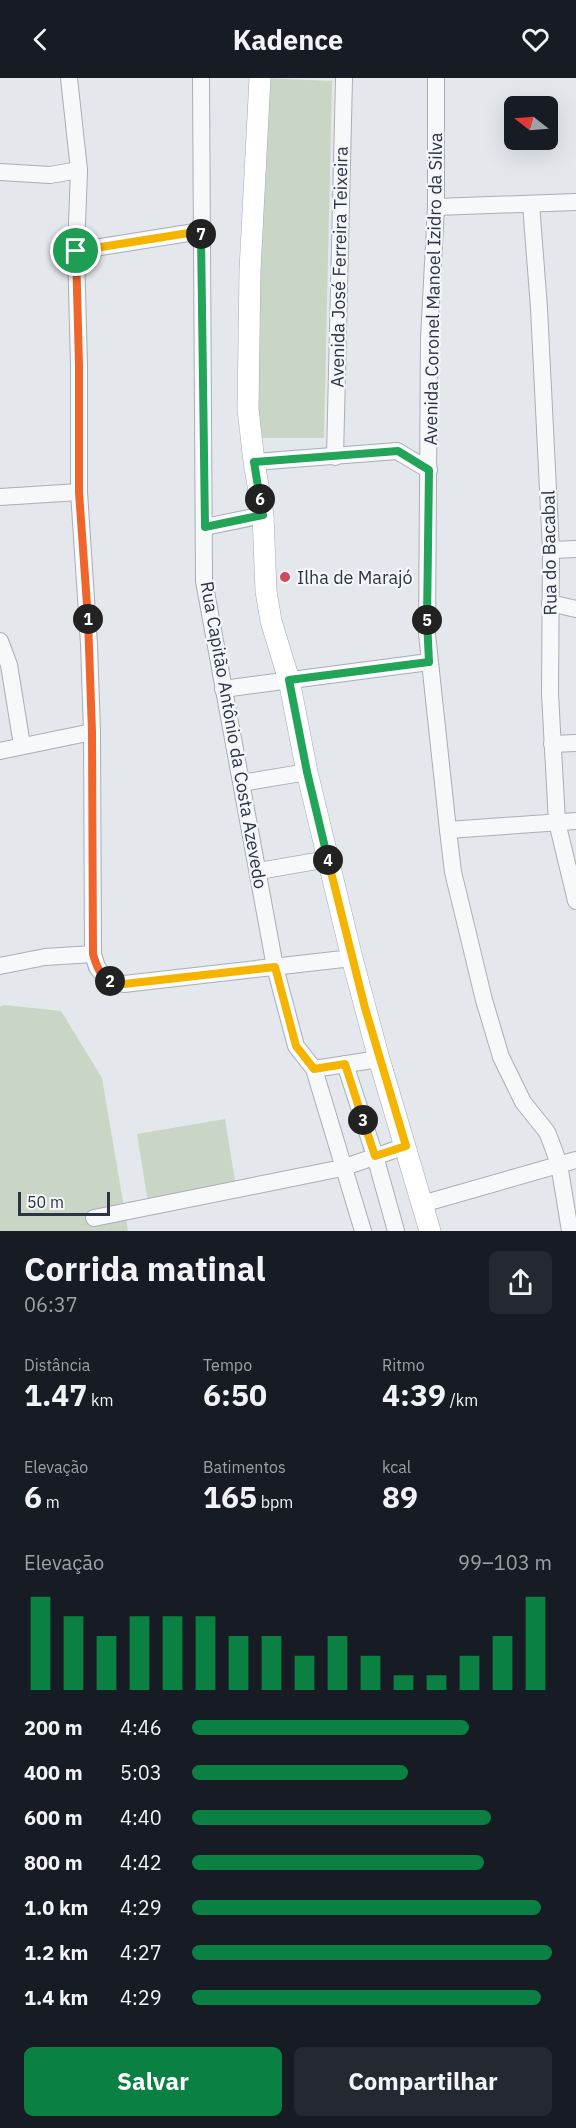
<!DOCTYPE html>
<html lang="pt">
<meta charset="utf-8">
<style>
:root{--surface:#171b24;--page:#242831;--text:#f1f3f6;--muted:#9ea1a6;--accent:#0b8043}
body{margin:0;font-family:"IBM Plex Sans",sans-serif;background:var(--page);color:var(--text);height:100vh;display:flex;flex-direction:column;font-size:22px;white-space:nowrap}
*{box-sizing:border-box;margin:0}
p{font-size:20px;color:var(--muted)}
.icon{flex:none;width:33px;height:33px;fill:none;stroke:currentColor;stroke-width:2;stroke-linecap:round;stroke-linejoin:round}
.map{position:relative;height:1153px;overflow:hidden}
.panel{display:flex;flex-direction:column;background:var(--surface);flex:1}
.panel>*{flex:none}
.needle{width:39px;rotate:287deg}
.tools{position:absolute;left:504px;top:18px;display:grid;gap:12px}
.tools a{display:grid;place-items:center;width:54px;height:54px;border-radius:9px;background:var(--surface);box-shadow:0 6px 24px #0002;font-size:30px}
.scale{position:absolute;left:18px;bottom:15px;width:92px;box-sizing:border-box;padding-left:6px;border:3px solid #2b3445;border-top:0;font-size:16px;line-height:21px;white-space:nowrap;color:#2b3445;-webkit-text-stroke:4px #f4f6f9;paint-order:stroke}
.pin{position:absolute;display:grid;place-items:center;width:51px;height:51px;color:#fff;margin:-26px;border:3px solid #fff;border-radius:50%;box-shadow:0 2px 6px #0007}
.km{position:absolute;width:30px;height:30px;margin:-15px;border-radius:50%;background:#222;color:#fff;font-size:16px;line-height:30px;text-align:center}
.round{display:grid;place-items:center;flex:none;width:63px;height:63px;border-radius:9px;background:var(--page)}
.headline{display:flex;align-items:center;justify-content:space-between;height:102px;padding:0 24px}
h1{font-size:33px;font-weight:700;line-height:45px}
.stats{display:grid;grid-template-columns:repeat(3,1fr);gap:9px;height:102px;padding:6px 24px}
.stats div{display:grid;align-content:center}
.stats b{font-size:30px;font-weight:700}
.stats small{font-size:16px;font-weight:400}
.stats p{font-size:16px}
.chart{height:168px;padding:12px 24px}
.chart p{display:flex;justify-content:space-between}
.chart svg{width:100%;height:108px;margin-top:6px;stroke:var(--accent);stroke-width:6}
.button{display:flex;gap:12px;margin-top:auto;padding:12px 24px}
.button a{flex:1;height:69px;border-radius:9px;background:var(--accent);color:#fff;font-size:24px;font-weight:700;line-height:69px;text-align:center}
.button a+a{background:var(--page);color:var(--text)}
ul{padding:0 24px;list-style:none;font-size:20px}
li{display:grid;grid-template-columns:96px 72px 1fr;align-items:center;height:45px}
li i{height:15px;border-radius:8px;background:var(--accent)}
header{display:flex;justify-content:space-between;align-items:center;height:78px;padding:0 24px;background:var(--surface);font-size:27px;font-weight:700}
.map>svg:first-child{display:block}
.green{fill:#c9d6c5}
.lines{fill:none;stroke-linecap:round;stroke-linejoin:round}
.minor-casing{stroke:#a9aeb7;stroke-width:18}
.major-casing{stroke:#a3abb8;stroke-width:22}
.minor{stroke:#f7f8fa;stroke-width:16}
.major{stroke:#fff;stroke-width:21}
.split-1-casing{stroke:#fff;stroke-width:12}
.split-2-casing{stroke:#fff;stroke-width:12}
.split-3-casing{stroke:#fff;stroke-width:12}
.split-4-casing{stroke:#fff;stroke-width:12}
.split-5-casing{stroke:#fff;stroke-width:12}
.split-6-casing{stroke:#fff;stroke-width:12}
.split-7-casing{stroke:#fff;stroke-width:12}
.split-8-casing{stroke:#fff;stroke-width:12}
.split-1{stroke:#f0652b;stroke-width:8}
.split-2{stroke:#f0652b;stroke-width:8}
.split-3{stroke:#f5b400;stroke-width:8}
.split-4{stroke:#f5b400;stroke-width:8}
.split-5{stroke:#22a559;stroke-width:8}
.split-6{stroke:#22a559;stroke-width:8}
.split-7{stroke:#22a559;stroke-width:8}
.split-8{stroke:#f5b400;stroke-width:8}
.poi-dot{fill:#d1495b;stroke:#f4f6f9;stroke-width:2}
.labels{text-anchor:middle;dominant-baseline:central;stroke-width:4.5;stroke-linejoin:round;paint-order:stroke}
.street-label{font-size:18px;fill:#2b3445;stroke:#f4f6f9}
.poi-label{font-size:18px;fill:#2b3445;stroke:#f4f6f9;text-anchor:start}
</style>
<header><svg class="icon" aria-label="back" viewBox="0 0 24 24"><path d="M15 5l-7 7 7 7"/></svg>Kadence<svg class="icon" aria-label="heart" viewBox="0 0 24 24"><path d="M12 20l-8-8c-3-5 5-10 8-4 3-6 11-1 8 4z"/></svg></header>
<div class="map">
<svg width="576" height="1153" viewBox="0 0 576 1153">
<rect width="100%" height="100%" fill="#e4e7ec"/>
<!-- green -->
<g class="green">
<polygon points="261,0 332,3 324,360 253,360"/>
<polygon points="4,927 61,933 102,1000 128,1153 0,1153 0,929"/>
<polygon points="225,1041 236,1109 148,1124 137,1056"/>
</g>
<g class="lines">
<defs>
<g id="minor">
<polyline points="69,0 79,92 76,173 79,287 79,414 89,566 92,654 93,876 97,889 107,902 124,906 352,880"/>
<polyline points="201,0 204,503 275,889 296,968 314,991 363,1153"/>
<polyline points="436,0 436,129 429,260 427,556 448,752 453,794 484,922 501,979 523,1024 547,1054 551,1064 559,1086 570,1153"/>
<polyline points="0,94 50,97 79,92"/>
<polyline points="531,126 539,230 551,472 550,616 557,744 576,823"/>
<polyline points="436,129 576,124"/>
<polyline points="76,173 201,153"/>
<polyline points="335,379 344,0"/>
<polyline points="254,384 397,373 429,392"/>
<polyline points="0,419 79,414"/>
<polyline points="205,449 263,437"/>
<polyline points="551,472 576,471"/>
<polyline points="550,525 576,531"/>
<polyline points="0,563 9,587 22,667"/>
<polyline points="223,611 429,584"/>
<polyline points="552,666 576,665"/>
<polyline points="0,673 92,654"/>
<polyline points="242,705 307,694"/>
<polyline points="448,752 576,743"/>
<polyline points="259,793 328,781"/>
<polyline points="0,888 45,879 93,876"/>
<polyline points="345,986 375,1078 396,1153"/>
<polyline points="314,991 379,981"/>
<polyline points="422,1126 576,1082"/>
<polyline points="94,1140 342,1090 406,1068"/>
</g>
<polyline id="major" points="260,0 250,192 248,331 254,384 263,437 266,513 271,543 289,602 307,694 352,880 379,981 430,1153"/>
</defs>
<!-- minor casing -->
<use href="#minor" class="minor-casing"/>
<!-- major casing -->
<use href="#major" class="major-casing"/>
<!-- minor -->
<use href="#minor" class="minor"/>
<!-- major -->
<use href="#major" class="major"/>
</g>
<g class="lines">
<defs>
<polyline id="split-1" points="76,173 79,287 79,414 88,541"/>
<path id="split-2" d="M88 541 92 654 93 876C96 887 100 898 110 903"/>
<polyline id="split-3" points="110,903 124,906 275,889 296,968 314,991 345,986 363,1042"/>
<polyline id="split-4" points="328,782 365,930 406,1068 375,1078 363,1042"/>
<polyline id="split-5" points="328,782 307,694 289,602 429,584 427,542"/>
<polyline id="split-6" points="260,421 254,384 398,373 429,392 427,542"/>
<polyline id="split-7" points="201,156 205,449 263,437 260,421"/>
<polyline id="split-8" points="76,173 201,153 201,156"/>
</defs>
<!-- split-1 casing -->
<use href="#split-1" class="split-1-casing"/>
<!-- split-2 casing -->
<use href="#split-2" class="split-2-casing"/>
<!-- split-3 casing -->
<use href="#split-3" class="split-3-casing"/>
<!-- split-4 casing -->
<use href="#split-4" class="split-4-casing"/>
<!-- split-5 casing -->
<use href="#split-5" class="split-5-casing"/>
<!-- split-6 casing -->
<use href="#split-6" class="split-6-casing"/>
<!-- split-7 casing -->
<use href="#split-7" class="split-7-casing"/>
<!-- split-8 casing -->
<use href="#split-8" class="split-8-casing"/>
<!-- split-1 -->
<use href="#split-1" class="split-1"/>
<!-- split-2 -->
<use href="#split-2" class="split-2"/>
<!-- split-3 -->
<use href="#split-3" class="split-3"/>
<!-- split-4 -->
<use href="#split-4" class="split-4"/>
<!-- split-5 -->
<use href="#split-5" class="split-5"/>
<!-- split-6 -->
<use href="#split-6" class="split-6"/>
<!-- split-7 -->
<use href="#split-7" class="split-7"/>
<!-- split-8 -->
<use href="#split-8" class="split-8"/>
</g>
<!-- markers -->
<circle class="poi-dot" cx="285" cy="499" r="6"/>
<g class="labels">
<!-- street labels -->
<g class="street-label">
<text transform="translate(339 189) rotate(-89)">Avenida José Ferreira Teixeira</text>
<text transform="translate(433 211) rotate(-89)">Avenida Coronel Manoel Izidro da Silva</text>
<text transform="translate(549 475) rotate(-91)">Rua do Bacabal</text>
<text transform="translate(234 657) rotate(80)">Rua Capitão Antônio da Costa Azevedo</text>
</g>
<!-- poi labels -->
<g class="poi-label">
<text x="297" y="499">Ilha de Marajó</text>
</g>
</g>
</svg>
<div class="tools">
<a><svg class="needle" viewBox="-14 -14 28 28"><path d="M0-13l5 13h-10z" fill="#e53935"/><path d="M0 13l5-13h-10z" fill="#9ea1a6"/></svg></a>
</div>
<div class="scale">50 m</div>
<div class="pin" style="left:76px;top:173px;background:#1e9e55"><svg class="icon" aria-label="arrive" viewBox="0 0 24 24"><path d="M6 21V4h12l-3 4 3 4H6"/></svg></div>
<b class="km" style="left:88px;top:541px">1</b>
<b class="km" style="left:110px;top:903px">2</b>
<b class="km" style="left:363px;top:1042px">3</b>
<b class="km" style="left:328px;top:782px">4</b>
<b class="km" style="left:427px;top:542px">5</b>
<b class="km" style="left:260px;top:421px">6</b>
<b class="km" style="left:201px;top:156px">7</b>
</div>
<section class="panel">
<div class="headline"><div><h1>Corrida matinal</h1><p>06:37</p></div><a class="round"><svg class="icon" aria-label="share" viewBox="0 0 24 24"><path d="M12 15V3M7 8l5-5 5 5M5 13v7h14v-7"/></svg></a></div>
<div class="stats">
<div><p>Distância</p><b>1.47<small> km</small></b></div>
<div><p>Tempo</p><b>6:50</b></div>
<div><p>Ritmo</p><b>4:39<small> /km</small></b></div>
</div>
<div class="stats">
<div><p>Elevação</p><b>6<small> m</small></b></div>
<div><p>Batimentos</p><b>165<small> bpm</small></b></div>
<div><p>kcal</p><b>89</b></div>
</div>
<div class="chart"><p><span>Elevação</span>99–103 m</p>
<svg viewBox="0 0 160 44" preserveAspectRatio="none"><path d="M5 44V6M15 44V14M25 44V22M35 44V14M45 44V14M55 44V14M65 44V22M75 44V22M85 44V30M95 44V22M105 44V30M115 44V38M125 44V38M135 44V30M145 44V22M155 44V6"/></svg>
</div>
<ul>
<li><b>200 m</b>4:46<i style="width:77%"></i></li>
<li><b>400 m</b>5:03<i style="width:60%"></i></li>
<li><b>600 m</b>4:40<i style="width:83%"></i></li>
<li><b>800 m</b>4:42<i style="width:81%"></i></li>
<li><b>1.0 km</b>4:29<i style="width:97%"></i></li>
<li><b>1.2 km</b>4:27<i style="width:100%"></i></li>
<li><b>1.4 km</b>4:29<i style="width:97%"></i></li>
</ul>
<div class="button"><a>Salvar</a><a>Compartilhar</a></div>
</section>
